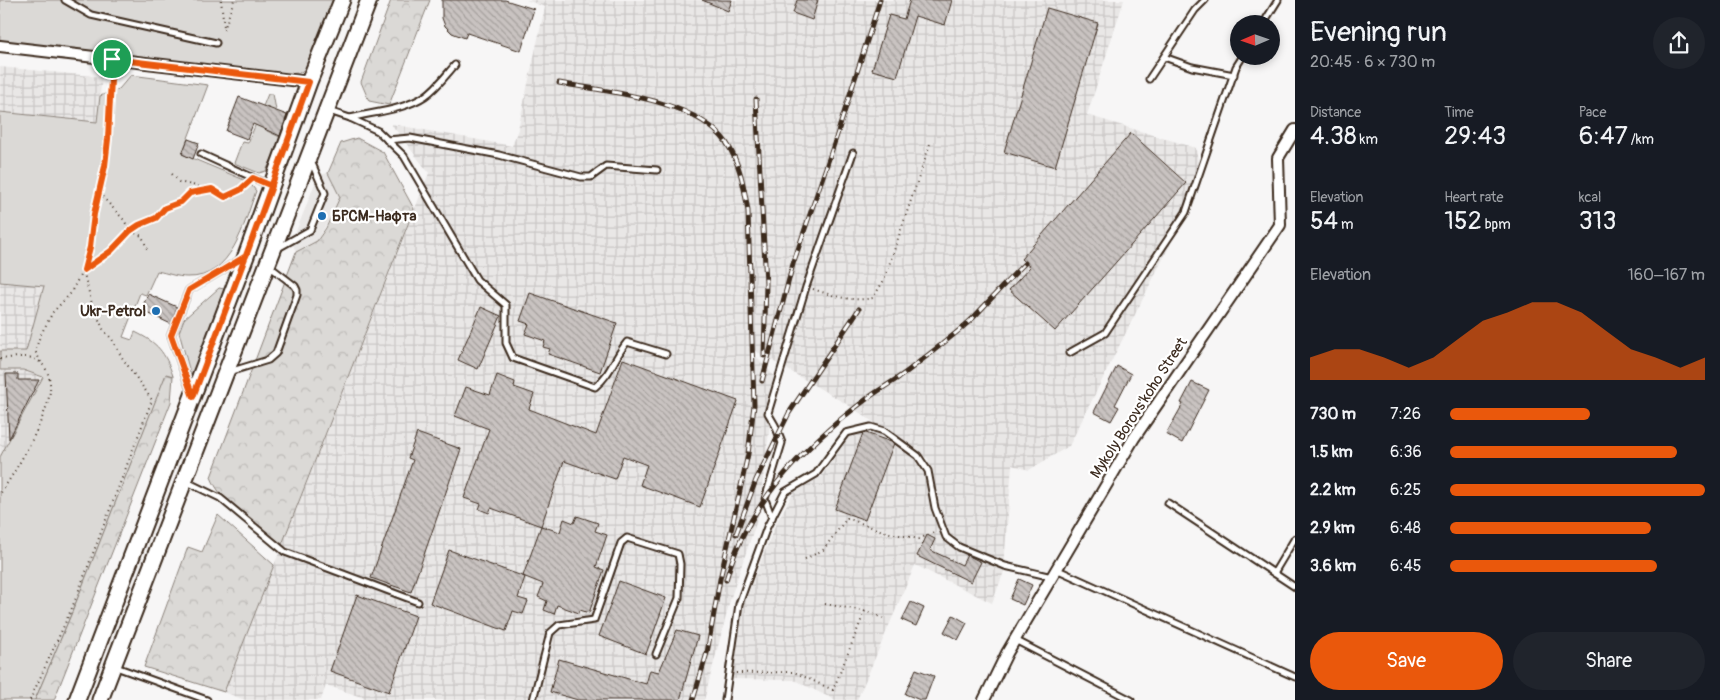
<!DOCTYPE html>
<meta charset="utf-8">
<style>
:root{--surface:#171b24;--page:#20242c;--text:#f1f3f6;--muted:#9ea1a6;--accent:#ea580c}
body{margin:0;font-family:Pangolin,sans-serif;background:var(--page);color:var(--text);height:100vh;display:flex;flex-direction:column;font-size:19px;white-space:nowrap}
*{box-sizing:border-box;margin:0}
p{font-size:16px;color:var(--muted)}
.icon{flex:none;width:28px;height:28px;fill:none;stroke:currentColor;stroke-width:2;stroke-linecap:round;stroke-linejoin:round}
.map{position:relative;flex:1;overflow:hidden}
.panel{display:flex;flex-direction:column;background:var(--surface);width:425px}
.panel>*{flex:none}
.needle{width:32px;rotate:268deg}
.tools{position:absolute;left:1230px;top:15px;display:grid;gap:10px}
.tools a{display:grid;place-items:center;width:50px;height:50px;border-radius:50%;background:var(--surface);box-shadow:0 2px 8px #0003;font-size:25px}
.pin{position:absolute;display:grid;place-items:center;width:42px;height:42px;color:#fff;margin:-21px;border:2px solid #fff;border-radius:50%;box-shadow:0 1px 5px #0007}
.round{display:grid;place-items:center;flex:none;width:52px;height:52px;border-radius:26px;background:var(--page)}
.headline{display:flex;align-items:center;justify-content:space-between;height:85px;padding:0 15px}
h1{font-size:28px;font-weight:600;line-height:38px}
.metrics{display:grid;grid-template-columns:repeat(3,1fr);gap:8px;height:85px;padding:5px 15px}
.metrics div{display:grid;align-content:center}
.metrics b{font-size:25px;font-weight:600}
.metrics small{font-size:14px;font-weight:400}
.metrics p{font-size:14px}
.chart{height:140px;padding:10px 15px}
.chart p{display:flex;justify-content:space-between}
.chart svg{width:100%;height:90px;margin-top:5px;fill:var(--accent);opacity:.7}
.primary-button{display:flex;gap:10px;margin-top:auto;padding:10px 15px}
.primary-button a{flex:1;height:58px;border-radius:30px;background:var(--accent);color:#fff;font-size:20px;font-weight:600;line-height:58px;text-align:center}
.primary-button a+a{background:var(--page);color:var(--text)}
ul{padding:0 15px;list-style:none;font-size:16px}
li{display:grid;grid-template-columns:80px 60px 1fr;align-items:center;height:38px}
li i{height:12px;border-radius:6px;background:var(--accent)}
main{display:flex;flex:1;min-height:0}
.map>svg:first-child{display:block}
.built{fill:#e9e7e6}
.industrial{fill:url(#industrial-grid)}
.grass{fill:#dbd9d6;stroke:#8b827a}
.forest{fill:url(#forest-crowns);stroke:#8b827a}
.building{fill:url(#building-back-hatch);stroke:#3b2a1e}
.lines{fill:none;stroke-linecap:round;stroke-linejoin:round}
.lane-casing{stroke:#3b2a1e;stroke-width:9}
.street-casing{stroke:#3b2a1e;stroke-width:14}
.primary-casing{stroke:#3b2a1e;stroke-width:19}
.path{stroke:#3b2a1e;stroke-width:2;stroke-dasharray:1 4;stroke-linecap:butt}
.lane{stroke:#fff;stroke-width:5}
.street{stroke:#fff;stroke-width:10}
.primary{stroke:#fff;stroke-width:15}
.rail-casing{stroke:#3b2a1e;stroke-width:5}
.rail{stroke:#fff;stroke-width:3;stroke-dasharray:9;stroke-linecap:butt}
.route-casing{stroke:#fff;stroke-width:10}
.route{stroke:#ea580c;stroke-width:6}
.poi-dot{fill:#1f6fb2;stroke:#fff;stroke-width:2}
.labels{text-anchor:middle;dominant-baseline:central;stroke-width:4.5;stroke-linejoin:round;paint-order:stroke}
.poi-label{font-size:15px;font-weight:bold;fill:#3b2a1e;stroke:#fff;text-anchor:start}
.street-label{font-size:15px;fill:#3b2a1e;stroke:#fff}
</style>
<main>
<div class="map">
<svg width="1295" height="700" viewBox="0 0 1295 700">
<defs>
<pattern id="industrial-grid" width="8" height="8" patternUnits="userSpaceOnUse" patternTransform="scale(1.25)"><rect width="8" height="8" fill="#e9e7e6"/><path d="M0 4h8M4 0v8" fill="none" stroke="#c9c6c5"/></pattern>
<pattern id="forest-crowns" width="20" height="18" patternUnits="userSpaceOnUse" patternTransform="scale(1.25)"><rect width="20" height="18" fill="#dbd9d6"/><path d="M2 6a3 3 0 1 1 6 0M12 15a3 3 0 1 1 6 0" fill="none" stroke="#bdbab7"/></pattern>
<pattern id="building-back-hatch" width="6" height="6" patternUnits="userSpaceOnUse" patternTransform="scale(1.25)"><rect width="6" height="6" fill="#c9c3c1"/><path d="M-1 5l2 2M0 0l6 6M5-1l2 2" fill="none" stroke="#a49f9c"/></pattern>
</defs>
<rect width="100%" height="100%" fill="#f7f6f6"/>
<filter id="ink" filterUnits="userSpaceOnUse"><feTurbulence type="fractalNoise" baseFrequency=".02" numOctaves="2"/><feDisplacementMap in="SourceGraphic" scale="10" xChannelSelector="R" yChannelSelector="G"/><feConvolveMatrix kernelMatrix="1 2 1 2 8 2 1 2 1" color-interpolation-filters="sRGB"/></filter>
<g filter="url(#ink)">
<!-- built -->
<polygon class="built" points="328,173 340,197 335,209 317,241 296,252 292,242 317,178 323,174"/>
<!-- industrial -->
<g class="industrial">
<polygon points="526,0 1124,0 1087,115 1196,148 1201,183 1069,446 1029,470 1012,465 1004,564 957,542 947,533 937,504 928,459 848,405 747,346 776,378 758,517 731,597 704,700 370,700 326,685 321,700 245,700 224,692 429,173 391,124 512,146 518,129 545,7"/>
<polygon points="0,67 102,77 97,122 0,112"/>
<polygon points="0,282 45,286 26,351 0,351"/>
<polygon points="0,370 23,370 43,377 0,457"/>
<polygon points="871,430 884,434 917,459 925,471 932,508 944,538 959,550 1005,569 992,603 915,565 857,700 835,700 794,680 733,679 742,609 776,523 794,492 821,477 849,436"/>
</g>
<!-- grass -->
<g class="grass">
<polygon points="0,0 333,0 307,68 299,73 285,74 0,41"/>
<path d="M131 75 208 85 182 154 249 182 256 191C244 223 232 279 187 277 177 277 167 273 157 271L146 295 140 293 123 337 132 340 135 332C158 343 165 352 173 376L166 375 73 610 35 700H0V457L43 377 23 370H0V351H26L44 286 0 282V112L97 122 100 96 119 89Z"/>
<polygon points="268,94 273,94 276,110 267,131 282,138 266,171 259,173 234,163 242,142 248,143"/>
<polygon points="219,288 224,289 226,291 191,376 179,332 184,319"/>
</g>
<!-- forest -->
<g class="forest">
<polygon points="391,0 430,0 389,105 369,101 361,82"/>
<path d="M357 138 383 152 414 209 281 547C259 529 221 504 211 477L296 252 317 241 326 228 340 197 328 173 341 143Z"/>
<polygon points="166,374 173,376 171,402 54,700 35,700 73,610"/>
<polygon points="218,515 274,565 224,692 144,667 188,547 202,552"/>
</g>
<!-- building -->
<g class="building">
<polygon points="442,0 505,0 534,9 521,51 467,33 465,38 452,33 445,26 442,18"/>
<polygon points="702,0 732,0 728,11"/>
<polygon points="797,0 818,0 812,20 793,13"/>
<polygon points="910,0 952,0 945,25 915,16 897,77 872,70 889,15 904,19"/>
<polygon points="1047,8 1098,23 1055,167 1004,152"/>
<polygon points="239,97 287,115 280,136 253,124 247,139 226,131"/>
<polygon points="1131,133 1186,183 1055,331 1009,290 1030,267 1021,259"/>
<polygon points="188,139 199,143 193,159 182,154"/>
<polygon points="530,293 617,323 600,372 548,354 550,349 543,347 545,341 525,334 529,324 520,321"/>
<polygon points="148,294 177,307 171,324 141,310"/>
<polygon points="481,307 501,316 478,369 458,360"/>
<polygon points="623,359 738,401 700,507 640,485 647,465 623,456 615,479 564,461 541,526 491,508 489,513 479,509 481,504 464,498 489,429 455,416 466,387 490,395 497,375 515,382 514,387 534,394 529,409 596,435"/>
<polygon points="1117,366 1131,374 1115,405 1119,407 1111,421 1094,412"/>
<polygon points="6,374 18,374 18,380 39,380 9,439"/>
<polygon points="1192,382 1209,390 1182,443 1166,434 1183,404 1181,403"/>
<polygon points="417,433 461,449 411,592 371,578 413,460 408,458"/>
<polygon points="863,433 866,433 894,443 865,520 835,509"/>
<polygon points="577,516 598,523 595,531 607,535 596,567 604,570 589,613 580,610 579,613 557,605 554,614 544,610 547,601 538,597 543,584 523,576 541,526 560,532 564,519 574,523"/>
<polygon points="927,535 935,539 930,550 962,565 967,555 981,562 971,582 917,556"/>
<polygon points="449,550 525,577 518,598 528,601 523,614 513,611 506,631 430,603"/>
<polygon points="1019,579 1032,585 1023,605 1010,599"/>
<polygon points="619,581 666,598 646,654 599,636"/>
<polygon points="357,595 416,616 389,692 330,671"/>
<polygon points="911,602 924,608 916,626 902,620"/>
<polygon points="953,615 967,623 958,640 944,632"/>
<polygon points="677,630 698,636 680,700 578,700 550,692 559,659 646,684 650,670 659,672"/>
<polygon points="916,669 934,676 925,700 920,700 905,694"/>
</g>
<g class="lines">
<defs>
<g id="lane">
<polyline points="65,0 91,15 216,43"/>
<polyline points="1263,24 1278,0"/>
<polyline points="1164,57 1192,67 1234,75"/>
<polyline points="1149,79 1195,10 1205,0"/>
<path d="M329 111 350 118 378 131 404 156 477 280 506 305V343L513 358 595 387C611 374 614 358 627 342L666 354"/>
<path d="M350 118C374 112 404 110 425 96 437 88 446 75 455 65"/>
<polyline points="387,140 410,138 499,155 581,177 591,177 606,166 657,170"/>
<polyline points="201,154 269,185"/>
<polyline points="278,248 310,230 325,193 311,161"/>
<polyline points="1069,353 1105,333 1186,212 1236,67 1243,56"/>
<polyline points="229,372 268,360 276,353 297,295 297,290 295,286 269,266"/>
<polyline points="191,392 171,335 189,290 241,259"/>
<polyline points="187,482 220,498 285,552 418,602"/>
<polyline points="1168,503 1295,587"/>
<polyline points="772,518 765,499 782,443 775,425 768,413 806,287 853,153"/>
<polyline points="1056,569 1295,677"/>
<polyline points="1274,573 1295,538"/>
<polyline points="1015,640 1131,700"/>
<polyline points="116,667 207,700"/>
<polyline points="533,700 550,633 559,625 594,620 621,543 627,538 678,554 680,564 679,598 656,654"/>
<polyline points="725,700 739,604 767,527 785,492 816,474 846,433 871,427 884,431 918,456 928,471 935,508 946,537 959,547 1005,566 1052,577"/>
</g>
<g id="street">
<polyline points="0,46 309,82"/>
<polyline points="984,700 1007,653 1134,438 1280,225 1278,158 1295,130"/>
</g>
<g id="primary">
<polyline points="77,700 246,256 309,82 342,0"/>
<polyline points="100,700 369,0"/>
</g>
</defs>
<!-- lane casing -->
<use href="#lane" class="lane-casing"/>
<!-- street casing -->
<use href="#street" class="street-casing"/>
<!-- primary casing -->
<use href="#primary" class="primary-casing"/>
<!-- path -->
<g class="path">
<polyline points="221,0 224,27"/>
<polyline points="224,30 234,0"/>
<polyline points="172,174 179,182 209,189"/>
<polyline points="99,193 124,220 130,231 142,236 148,251"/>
<path d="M813 289C833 296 852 302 873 298L884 280 930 144"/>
<path d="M0 359C13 358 30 353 41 363 48 369 51 381 50 391 47 418 16 471 0 494"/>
<polyline points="41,362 35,351 40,336 53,312 70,294 83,270 91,247 94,214 105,166 108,139 111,70"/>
<polyline points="805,559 823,550 847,518 885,532 919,539 936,531"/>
<polyline points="825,604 865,611"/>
<polyline points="736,673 794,672 833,690 865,611 883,618"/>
<polyline points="30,700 72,608 152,400 121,356 112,339 104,331 92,304 83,270 111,251 130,231 139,225 156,219 165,208 181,202 191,193 212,189 218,192 225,197 240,190 246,184"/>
</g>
<!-- lane -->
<use href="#lane" class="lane"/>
<!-- street -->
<use href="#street" class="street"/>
<!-- primary -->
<use href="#primary" class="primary"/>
<defs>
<g id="rail">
<path d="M559 83C608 92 695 99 726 142 740 163 744 186 748 211L754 405 748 454 739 495 720 579 707 653 693 700"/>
<polyline points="756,99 766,283 764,356"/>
<polyline points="762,381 793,264 836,138 880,0"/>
<polyline points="736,534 756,480 789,413 859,309"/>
<path d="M726 580C747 503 806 444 868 398 883 387 900 378 914 366 934 350 955 335 973 318 990 300 1007 281 1025 263"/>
</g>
</defs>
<!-- rail casing -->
<use href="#rail" class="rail-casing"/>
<!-- rail -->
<use href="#rail" class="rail"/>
</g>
</g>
<g class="lines" filter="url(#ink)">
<defs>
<polyline id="route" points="112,59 108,139 105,166 94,214 90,247 84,270 111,251 130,231 139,225 156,218 165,208 181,202 190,193 212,189 225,197 240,190 253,178 272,186 193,397 171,335 189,290 246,256 309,82 112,59"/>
</defs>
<!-- route casing -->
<use href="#route" class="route-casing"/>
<!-- route -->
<use href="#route" class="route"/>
</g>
<!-- markers -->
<g class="poi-dot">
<circle cx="322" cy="216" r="5"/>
<circle cx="156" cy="311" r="5"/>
</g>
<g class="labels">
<!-- poi labels -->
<g class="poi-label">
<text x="332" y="216">БРСМ-Нафта</text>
<text x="146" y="311" text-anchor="end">Ukr-Petrol</text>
</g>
<!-- street labels -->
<g class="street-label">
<text transform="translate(1139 408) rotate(-57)">Mykoly Borovs'koho Street</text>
</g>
</g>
</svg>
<div class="tools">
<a><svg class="needle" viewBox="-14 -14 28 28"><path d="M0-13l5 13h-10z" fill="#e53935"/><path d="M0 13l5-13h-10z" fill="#9ea1a6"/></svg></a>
</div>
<div class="pin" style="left:112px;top:59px;background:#1e9e55"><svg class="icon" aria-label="arrive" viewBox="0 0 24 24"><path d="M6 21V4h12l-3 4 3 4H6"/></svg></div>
</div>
<section class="panel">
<div class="headline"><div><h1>Evening run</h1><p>20:45 · 6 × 730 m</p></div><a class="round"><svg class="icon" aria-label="share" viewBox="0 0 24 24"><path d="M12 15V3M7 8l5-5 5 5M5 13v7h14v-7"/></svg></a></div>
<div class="metrics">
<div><p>Distance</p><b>4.38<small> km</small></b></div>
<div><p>Time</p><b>29:43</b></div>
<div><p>Pace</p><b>6:47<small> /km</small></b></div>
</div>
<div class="metrics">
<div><p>Elevation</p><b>54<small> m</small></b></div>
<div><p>Heart rate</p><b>152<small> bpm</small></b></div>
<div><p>kcal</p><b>313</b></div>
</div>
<div class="chart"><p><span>Elevation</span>160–167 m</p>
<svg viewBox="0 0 160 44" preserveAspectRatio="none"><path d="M0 44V33L10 29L20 29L30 33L40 38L50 33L60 24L70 15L80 11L90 6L100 6L110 11L120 20L130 29L140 33L150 38L160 33V44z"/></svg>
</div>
<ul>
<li><b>730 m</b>7:26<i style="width:55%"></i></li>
<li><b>1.5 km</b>6:36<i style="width:89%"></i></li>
<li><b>2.2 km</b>6:25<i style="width:100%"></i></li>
<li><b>2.9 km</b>6:48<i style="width:79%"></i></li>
<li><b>3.6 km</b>6:45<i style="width:81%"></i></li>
</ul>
<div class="primary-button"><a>Save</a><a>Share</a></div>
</section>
</main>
